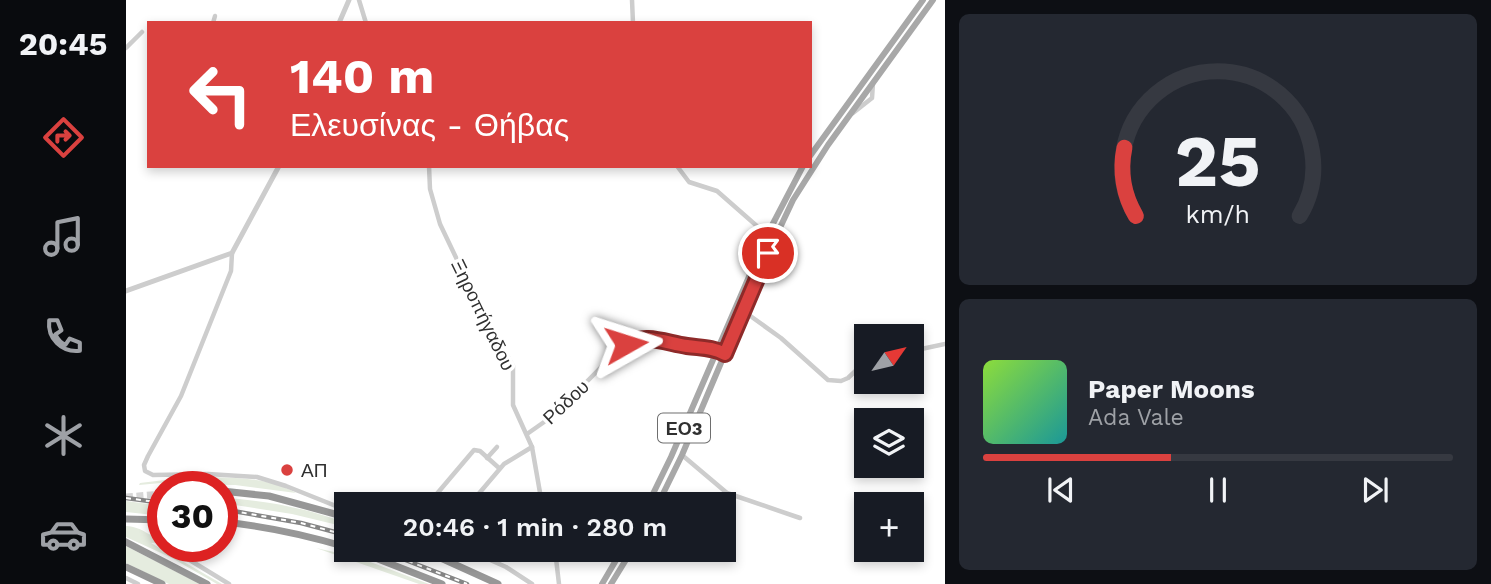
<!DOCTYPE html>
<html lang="en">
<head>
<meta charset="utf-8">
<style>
  body { margin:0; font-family:"Work Sans",sans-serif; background:#242831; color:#f1f3f6; height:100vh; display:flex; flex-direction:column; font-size:26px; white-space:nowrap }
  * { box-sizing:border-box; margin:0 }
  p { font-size:23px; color:#9ea1a6 }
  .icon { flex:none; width:38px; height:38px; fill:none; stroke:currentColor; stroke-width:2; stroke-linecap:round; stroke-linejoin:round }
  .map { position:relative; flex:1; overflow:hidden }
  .sheet { display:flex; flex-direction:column; gap:14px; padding:14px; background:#0d0f14; width:546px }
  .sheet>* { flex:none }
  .guide { position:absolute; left:21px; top:21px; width:665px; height:147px; border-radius:0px; box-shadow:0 4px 10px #0003; background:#da413f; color:#fff; overflow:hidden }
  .needle { width:46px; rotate:56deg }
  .controls { position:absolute; left:728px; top:324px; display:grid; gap:14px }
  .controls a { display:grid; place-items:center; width:70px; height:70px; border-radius:0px; background:#171b24; box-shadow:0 4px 10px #0003; font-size:35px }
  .speed { position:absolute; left:21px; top:471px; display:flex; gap:14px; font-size:35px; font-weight:700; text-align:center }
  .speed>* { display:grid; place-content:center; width:91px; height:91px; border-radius:50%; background:#171b24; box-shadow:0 4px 10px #0003; line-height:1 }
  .speed .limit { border:10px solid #d22; background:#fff; color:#111 }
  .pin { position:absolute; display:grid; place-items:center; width:60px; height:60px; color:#fff; margin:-30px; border:4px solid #fff; border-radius:50%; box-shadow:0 2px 7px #0007 }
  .me { position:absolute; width:77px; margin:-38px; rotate:84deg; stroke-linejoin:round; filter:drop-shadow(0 0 5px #0008) }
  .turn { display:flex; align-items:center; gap:24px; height:147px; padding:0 28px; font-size:32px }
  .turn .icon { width:91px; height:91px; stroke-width:2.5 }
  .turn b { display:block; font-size:49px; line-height:60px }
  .sheet .widget { flex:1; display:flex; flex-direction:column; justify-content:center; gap:10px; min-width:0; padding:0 24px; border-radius:10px; background:#242831 }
  .sheet .dial { align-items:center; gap:0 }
  .dial svg { height:182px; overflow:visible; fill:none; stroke:#363941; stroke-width:7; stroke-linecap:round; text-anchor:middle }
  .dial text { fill:#f1f3f6; stroke:none }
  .song { display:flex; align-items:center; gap:21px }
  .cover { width:84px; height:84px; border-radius:10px; background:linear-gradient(135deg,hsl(90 70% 55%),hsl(180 70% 35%)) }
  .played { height:7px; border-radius:4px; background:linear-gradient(90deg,#da413f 40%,#363941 40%) }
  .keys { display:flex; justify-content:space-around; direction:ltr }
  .trip { position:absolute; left:208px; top:492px; width:402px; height:70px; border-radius:0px; background:#171b24; box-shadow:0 4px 10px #0003; font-weight:600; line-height:70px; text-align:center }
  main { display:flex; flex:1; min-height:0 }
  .tab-bar { display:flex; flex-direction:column; width:126px; justify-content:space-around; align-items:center; background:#090b0e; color:#9ea1a6 }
  .tab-bar .icon { width:49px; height:49px }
  .tab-bar .selected { color:#da413f }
  .tab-bar b { font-size:32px; color:#f1f3f6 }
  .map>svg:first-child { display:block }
</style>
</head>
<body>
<main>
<nav class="tab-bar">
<b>20:45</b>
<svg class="icon selected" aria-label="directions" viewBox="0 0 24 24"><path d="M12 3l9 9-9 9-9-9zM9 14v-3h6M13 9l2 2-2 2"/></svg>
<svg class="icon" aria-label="music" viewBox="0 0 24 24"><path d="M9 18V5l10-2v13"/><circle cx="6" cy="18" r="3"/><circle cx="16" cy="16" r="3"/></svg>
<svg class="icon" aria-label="phone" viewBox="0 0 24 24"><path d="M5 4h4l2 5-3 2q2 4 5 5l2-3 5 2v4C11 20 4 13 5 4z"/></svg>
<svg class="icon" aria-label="climate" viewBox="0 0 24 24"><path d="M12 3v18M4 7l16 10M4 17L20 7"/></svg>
<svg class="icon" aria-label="car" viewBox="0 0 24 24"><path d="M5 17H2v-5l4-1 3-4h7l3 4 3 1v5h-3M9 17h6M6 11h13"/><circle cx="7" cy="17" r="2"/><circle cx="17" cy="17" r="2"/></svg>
</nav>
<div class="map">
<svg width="819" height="584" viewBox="0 0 819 584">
  <rect width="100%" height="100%" fill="#fff"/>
  <g fill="#e5ecdf">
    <path d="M 63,477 C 97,478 141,475 170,493 L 109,485 L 60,484 L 57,481 L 13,485 L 14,483 Z"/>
    <path d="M 96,498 C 139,500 180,508 220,523 L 220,527 L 166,514 L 96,503 Z"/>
    <polygon points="0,501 37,506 37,516 0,512"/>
    <path d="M 0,526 C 18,527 22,537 37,539 L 37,542 L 25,543 L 96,584 L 91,584 L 46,558 L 0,537 Z"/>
    <polygon points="0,546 74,584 43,584 0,563"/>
    <polygon points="190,548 231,557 303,584 293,584"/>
  </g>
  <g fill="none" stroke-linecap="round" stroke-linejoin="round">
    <polyline stroke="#d6d6d6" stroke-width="7" stroke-dasharray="7 3.5" stroke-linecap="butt" points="0,497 37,494"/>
    <g stroke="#cdcdcd" stroke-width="4.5">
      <polyline points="233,0 240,23"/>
      <polyline points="506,0 507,23"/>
      <polyline points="87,23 89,16"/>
      <polyline points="0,48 16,32"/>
      <polyline points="727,113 746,98 747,83"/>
      <polyline points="303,166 304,189 314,224 345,289 387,366 387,405 406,447 416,504"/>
      <polyline points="551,166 563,182 591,191 641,235"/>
      <polyline points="106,253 105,271 55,396 22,456 18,465 19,471 27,475 82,474 131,477 160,486 220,510"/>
      <polyline points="616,310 655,338 702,380 715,381 722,378 740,361"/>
      <polyline points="786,351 819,344"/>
      <polyline points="401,434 428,415 492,350 507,340 536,340 593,350"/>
      <polyline points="556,455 601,493 674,518"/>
      <polyline points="361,458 371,447"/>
      <polyline points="268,504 309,496 348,450 354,451 373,468"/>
      <polyline points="344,504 378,464 406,447"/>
      <polyline points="342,550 380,567 406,584"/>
      <polyline points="429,550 433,584"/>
      <polyline points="57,556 103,584"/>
      <polyline points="0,578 12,584"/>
    </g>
    <g stroke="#cdcdcd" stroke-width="5">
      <polyline points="213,23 223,0"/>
      <polyline points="0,291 106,253 153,166"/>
    </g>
    <g stroke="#a8a8a8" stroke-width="6">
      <polyline points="684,156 797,0"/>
      <polyline points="522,504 545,457 641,235 677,166"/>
      <polyline points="532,504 556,455 636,266 667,200 702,145 807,0"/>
      <polyline points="476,584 496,550"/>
      <polyline points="485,584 506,550"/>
    </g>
    <g stroke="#979797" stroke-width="7">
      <polyline points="96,491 143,496 220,517"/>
      <polyline points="0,519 37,520"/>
      <path d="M 96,522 C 139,526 180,535 220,547"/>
      <polyline points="0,542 81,584"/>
      <polyline points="229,550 316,584"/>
      <polyline points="297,550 372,584"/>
      <polyline points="0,567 36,584"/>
    </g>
    <defs>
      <g id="rail">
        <polyline points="0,498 37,503"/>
        <polyline points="96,509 175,523 220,535"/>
        <polyline points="254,550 341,584"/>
      </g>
    </defs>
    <use href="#rail" stroke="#858585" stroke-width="4.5"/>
    <use href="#rail" stroke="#fff" stroke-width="2" stroke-dasharray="5" stroke-linecap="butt"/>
  </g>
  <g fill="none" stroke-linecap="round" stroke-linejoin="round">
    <defs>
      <path id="route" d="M 500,344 C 520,333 540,343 561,346 C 575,348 586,347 599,354 L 642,253"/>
    </defs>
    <use href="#route" stroke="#8e2a29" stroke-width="18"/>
    <use href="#route" stroke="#da413f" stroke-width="12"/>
  </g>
  <circle fill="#da413f" stroke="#fff" stroke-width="2.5" cx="161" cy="470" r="7"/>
  <g text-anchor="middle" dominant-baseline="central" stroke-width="7" stroke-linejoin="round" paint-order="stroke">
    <rect fill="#fff" stroke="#6e6e6e" stroke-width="2" x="532" y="413.5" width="52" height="29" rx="5"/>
    <g font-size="18" font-weight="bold" fill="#303030">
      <text x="558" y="428">ΕΟ3</text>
    </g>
    <g font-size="19" fill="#303030" stroke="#fff">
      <text transform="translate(357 315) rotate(64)">Ξηροπήγαδου</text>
      <text transform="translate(440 402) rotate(-43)">Ρόδου</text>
    </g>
    <g font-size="19" fill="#303030" stroke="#fff" text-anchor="start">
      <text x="175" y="470">ΑΠ</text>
    </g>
  </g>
</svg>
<div class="controls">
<a><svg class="needle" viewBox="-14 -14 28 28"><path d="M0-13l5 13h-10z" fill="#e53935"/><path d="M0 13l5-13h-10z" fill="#9ea1a6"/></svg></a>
<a><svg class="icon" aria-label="layers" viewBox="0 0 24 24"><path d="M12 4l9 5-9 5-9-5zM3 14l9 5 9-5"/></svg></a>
<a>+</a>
</div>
<div class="speed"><div class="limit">30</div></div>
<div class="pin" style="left:642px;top:253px;background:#d93025"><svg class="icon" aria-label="arrive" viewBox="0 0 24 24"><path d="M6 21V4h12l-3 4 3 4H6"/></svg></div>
<svg class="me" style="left:500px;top:344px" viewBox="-20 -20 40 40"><path d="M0-17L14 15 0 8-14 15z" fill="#da413f" stroke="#fff" stroke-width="4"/></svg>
<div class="trip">20:46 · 1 min · 280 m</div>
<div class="guide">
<div class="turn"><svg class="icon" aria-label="left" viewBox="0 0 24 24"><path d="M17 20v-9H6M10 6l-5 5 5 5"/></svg><div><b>140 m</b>Ελευσίνας - Θήβας</div></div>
</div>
</div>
<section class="sheet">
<div class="widget dial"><svg viewBox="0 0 100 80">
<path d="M14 69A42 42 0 1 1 86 69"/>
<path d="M14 69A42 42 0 0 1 9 39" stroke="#da413f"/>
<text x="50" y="56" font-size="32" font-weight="700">25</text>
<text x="50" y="72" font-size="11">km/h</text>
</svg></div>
<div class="widget">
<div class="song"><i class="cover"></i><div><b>Paper Moons</b><p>Ada Vale</p></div></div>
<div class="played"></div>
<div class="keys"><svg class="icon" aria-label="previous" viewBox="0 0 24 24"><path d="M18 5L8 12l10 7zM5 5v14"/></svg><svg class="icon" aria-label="pause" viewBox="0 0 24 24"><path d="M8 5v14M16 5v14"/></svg><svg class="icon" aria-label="next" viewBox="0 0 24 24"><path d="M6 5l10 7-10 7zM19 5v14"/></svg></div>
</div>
</section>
</main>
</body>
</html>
